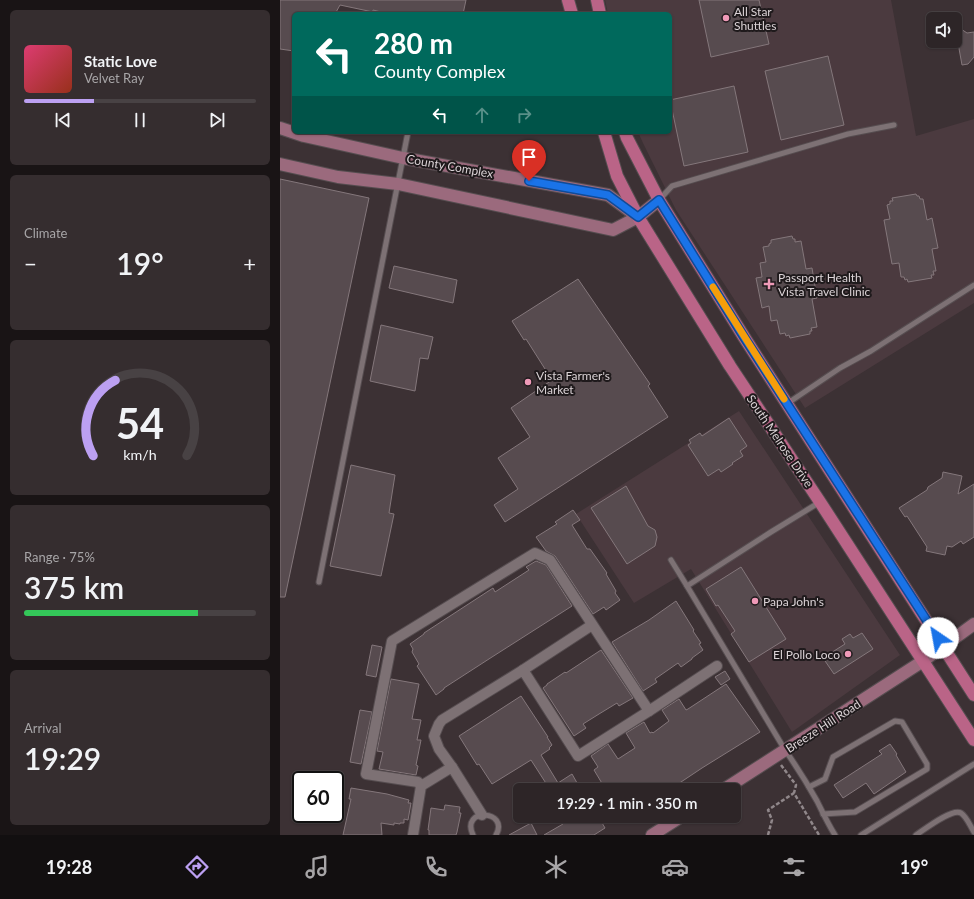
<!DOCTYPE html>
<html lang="en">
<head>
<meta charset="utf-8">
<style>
  body { margin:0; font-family:Lato,sans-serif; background:#352d2f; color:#f1f3f6; height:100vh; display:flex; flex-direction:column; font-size:15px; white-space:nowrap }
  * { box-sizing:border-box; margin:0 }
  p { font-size:13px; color:#a7a5a7 }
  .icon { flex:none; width:22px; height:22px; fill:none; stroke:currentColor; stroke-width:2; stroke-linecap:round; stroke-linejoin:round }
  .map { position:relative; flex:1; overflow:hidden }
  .panel { display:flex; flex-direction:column; gap:10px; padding:10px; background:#191415; width:280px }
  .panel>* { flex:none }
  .guide { position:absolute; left:12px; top:12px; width:380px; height:122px; border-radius:6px; box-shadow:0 1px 3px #0004,0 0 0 1px #484244; background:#00695c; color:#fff; overflow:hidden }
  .controls { position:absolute; left:646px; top:12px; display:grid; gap:8px }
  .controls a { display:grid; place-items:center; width:36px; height:36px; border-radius:6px; background:#2d2527; box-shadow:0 1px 3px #0004,0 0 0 1px #484244; font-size:20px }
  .speed { position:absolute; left:12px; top:771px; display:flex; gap:8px; font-size:20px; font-weight:700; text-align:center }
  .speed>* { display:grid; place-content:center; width:52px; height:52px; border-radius:50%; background:#2d2527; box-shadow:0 1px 3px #0004,0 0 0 1px #484244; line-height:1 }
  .speed .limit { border:2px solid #111; border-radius:6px; background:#fff; color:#111 }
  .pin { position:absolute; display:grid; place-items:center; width:34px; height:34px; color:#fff; margin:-41px -17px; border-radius:50% 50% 50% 0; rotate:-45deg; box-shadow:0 0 4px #0007 }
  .pin .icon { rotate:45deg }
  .me { position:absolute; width:44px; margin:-22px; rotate:327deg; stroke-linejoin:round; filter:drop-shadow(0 0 3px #0008) }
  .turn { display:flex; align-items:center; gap:14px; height:84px; padding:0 16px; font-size:18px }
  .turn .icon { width:52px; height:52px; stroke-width:2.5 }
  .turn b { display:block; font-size:28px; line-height:34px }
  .lanes { display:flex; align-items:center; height:38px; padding:0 16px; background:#0003; justify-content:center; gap:20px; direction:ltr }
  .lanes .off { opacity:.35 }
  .big { font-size:30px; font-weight:600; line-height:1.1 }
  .panel .tile { flex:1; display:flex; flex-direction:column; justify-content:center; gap:6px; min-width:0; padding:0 14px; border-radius:6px; background:#352d2f }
  .panel .dial { align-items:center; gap:0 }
  .dial svg { height:104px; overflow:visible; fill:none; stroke:#484244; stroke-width:7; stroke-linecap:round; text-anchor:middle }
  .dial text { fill:#f1f3f6; stroke:none }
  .song { display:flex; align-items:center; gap:12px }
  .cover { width:48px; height:48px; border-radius:6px; background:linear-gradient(135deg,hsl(340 70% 55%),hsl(10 70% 35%)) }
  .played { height:4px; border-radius:2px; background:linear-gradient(90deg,#bca0f2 30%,#484244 30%) }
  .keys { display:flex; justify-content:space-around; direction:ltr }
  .heat { display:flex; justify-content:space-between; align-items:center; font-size:22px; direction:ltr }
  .charge { height:6px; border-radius:3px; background:linear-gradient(90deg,#34c759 75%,#484244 0) }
  .trip { position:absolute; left:233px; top:783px; width:228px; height:40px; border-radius:6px; background:#2d2527; box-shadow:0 1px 3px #0004,0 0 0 1px #484244; font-weight:600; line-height:40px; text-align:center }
  .menu { display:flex; height:64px; justify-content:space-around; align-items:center; background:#120f10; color:#a7a5a7 }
  .menu .icon { width:28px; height:28px }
  .menu .on { color:#bca0f2 }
  .menu b { font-size:18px; color:#f1f3f6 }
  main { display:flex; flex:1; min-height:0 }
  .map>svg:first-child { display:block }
</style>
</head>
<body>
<main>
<section class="panel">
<div class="tile">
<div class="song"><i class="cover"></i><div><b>Static Love</b><p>Velvet Ray</p></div></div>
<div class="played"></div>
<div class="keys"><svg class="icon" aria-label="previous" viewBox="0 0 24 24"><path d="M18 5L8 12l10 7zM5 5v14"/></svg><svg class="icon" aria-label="pause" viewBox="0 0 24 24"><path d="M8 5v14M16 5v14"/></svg><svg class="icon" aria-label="next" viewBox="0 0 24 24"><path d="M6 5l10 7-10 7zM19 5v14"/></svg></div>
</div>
<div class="tile"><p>Climate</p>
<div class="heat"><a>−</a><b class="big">19°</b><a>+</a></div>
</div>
<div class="tile dial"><svg viewBox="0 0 100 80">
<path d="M14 69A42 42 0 1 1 86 69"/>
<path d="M14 69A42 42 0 0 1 31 11" stroke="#bca0f2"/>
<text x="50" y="56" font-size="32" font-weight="700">54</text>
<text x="50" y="72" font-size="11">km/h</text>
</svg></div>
<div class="tile"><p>Range · 75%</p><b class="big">375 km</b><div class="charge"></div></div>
<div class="tile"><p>Arrival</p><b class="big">19:29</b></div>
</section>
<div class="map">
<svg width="694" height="835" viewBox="0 0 694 835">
  <rect width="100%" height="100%" fill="#3c3134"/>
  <g fill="#4b3a3f">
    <polygon points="325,0 611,0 636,136 694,119 694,303 525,408 396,210 363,143 358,132 390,132 390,14 328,14"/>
    <polygon points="459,411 620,655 512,732 411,569 354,603 296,514"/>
  </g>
  <g fill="#574b4f" stroke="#84777b">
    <polygon points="0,0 186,0 183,14 109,14 93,10 93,12 60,5 55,14 14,14 14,51 0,49"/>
    <polygon points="419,0 479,0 489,44 431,57"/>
    <polygon points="675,25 687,33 694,32 694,57 688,64 682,65 678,43 675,45"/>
    <polygon points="548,56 564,125 501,140 485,71"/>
    <polygon points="454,86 468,152 404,166 390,100"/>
    <polygon points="0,179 89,198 5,597 0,597"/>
    <polygon points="636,194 637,196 639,196 640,199 643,199 647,220 652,218 658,248 652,249 656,271 653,271 654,275 651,275 652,278 628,282 627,279 625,280 624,277 621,277 619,263 612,264 604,220 610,219 607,205 610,204 610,201 613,201 612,198"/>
    <polygon points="512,236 513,239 515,239 515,242 521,241 526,269 532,268 537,298 532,299 537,327 531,328 532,331 530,331 530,334 510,338 509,335 506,336 505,333 500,334 497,320 491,321 489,306 482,308 476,278 482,277 480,263 486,262 483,247 489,246 489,244 491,243 491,240"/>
    <polygon points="114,266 177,280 173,303 109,288"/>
    <polygon points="298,279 370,384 368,386 388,417 225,522 214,505 238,489 218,458 250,437 231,408 272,380 246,339 244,340 232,321"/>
    <polygon points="101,325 153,337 148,359 140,358 135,391 90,381"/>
    <polygon points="449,418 467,446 460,451 463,456 452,463 453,464 441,472 439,469 428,476 408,445 411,443 409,440 420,433 422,436"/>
    <polygon points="71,465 115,475 109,513 114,514 101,576 50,566"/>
    <polygon points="663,472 682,476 678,494 694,484 694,537 683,544 681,541 672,547 667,546 665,555 646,551 647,547 627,516 625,517 619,508 647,490 648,487 662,478"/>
    <polygon points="346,486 368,526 375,530 377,537 375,546 347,564 311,508"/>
    <polygon points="293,510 300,520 292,525 307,549 310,549 327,573 326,574 336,591 335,593 340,600 326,610 324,607 313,614 275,556 266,551 256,537 277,524 275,522"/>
    <polygon points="256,561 266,565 292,606 212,657 164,688 164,689 156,695 137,666 139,664 132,652 133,649 130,644 144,634 144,633 213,588 215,592 249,570 246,567"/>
    <polygon points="461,567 506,639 469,662 451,634 455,631 438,605 436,606 426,589"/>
    <polygon points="396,601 414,630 413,631 421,643 419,644 423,650 412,658 412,659 401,667 398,663 375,679 377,682 363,691 332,642 369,620"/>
    <polygon points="582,633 593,649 554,674 543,658 565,644 562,639 570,634 573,638"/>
    <polygon points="92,645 102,647 96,677 86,675"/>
    <polygon points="321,650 353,698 339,706 337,703 319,714 303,724 306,728 294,736 263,688 267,685 267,684 285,672 286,673"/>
    <polygon points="445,671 450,679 441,685 435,677"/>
    <polygon points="111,679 139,684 132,719 141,720 137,740 141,740 136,765 138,766 136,775 99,769 103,752 97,751"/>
    <polygon points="446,684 480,732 422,768 389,790 326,790 314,770 318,767 311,756 328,744 338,759 355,748 346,733 364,722 370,733 372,732 373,733 389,721 382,710 399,699 406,710 408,709"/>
    <polygon points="241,696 268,737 267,737 272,745 269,748 270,749 261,755 278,783 292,774 301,790 266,790 269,788 251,760 212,784 199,764 197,765 179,736"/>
    <polygon points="80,710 92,712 81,764 70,762"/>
    <polygon points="610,744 617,754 616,755 626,772 594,794 586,783 563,798 554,785 602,754 599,751"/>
    <polygon points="71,788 107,794 129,800 128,803 131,803 128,820 124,819 124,823 120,823 120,824 114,823 114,825 101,823 102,835 63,835 71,799 69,799"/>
    <polygon points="165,805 180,807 179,813 181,813 177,832 176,835 149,835 149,830 148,830 151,808 164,810"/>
    <polygon points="279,816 318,816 325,828 314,835 264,835 283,824"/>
    <polygon points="251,823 257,835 229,835"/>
  </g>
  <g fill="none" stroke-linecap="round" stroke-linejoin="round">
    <defs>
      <g id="lane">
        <polyline points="379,200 392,186 568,134 614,125"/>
        <polyline points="508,403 560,368 591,351 694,285"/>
        <path d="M 540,502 L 491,532 L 407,586 L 505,750 C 517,767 527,783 537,801 C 543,813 548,824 555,835"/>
        <polyline points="391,560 407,586"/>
        <polyline points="39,582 128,132"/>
        <polyline points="529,787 545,779 553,757 615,721 622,722 647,764 647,769 575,812 543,814"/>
        <path d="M 193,835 C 180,807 230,810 216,835"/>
        <polyline points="581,835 694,764"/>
        <path d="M 636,835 C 645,829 672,808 681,813 C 687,817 690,826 694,832"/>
      </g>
      <g id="street">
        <polyline points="243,670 312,625"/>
        <polyline points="369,711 437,666"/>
        <polyline points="141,786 138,782 86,774 112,641 255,553 270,560 369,711 298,756 243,670 162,720 159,724 154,736 159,749 172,767"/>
        <polyline points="133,835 141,786 172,767 202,815"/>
      </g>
      <g id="secondary">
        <polyline points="0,128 24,136 123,158 328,195 358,217"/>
        <polyline points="0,164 58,177 118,184 333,230 358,217 379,200"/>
        <polyline points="443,790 643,661 694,624"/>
        <polyline points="372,835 402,816"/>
      </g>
      <g id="primary">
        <polyline points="288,0 292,14"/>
        <polyline points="317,0 320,14"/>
        <polyline points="324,132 337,176 358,217 450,366 540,502 694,740"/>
        <polyline points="345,132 347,138 379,200 464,337 694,695"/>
      </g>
    </defs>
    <use href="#lane" stroke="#564d50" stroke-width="7"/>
    <use href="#street" stroke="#564d50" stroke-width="12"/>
    <use href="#secondary" stroke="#564d50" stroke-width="14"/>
    <use href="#primary" stroke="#564d50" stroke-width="14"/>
    <g stroke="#90878a" stroke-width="2.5" stroke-dasharray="4 2" stroke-linecap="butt">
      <polyline points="501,765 516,785 514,793 539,835"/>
      <polyline points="488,835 492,820 488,810 514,793"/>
    </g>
    <use href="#lane" stroke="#7d7174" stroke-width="5"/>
    <use href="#street" stroke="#7d7174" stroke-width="10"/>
    <use href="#secondary" stroke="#9b6a7d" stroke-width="12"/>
    <use href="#primary" stroke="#ba6487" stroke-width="12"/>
  </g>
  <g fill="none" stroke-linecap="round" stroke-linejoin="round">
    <defs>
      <polyline id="route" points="249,181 328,195 358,217 379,200 464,337 658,638"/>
    </defs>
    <use href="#route" stroke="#114b97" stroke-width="10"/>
    <use href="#route" stroke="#1a73e8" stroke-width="7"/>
    <polyline stroke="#f59e0b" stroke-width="7" points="433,287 504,399"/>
  </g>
  <g fill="#ef9ab8" stroke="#1f1a1c" stroke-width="1.5">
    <circle cx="446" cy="18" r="4"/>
    <path d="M487 278h4v4h4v4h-4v4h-4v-4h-4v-4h4z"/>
    <circle cx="248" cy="382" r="4"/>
    <circle cx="475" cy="601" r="4"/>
    <circle cx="568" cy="654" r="4"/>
  </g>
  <g text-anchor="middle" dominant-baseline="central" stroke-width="4" stroke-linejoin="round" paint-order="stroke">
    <g font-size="12" fill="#dbd3d6" stroke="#1f1a1c" text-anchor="start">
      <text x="454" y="11">All Star<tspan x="454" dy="14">Shuttles</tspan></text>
      <text x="498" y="277">Passport Health<tspan x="498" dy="14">Vista Travel Clinic</tspan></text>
      <text x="256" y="375">Vista Farmer's<tspan x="256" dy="14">Market</tspan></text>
      <text x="483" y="601">Papa John's</text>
      <text x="560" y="654" text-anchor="end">El Pollo Loco</text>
    </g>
    <g font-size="12" fill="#dbd3d6" stroke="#1f1a1c">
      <text transform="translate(170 166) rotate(10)">County Complex</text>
      <text transform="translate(500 441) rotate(56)">South Melrose Drive</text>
      <text transform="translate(543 726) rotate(-33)">Breeze Hill Road</text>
    </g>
  </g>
</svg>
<div class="controls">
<a><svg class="icon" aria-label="sound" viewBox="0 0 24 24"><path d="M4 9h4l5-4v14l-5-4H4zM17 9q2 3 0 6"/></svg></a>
</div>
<div class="speed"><div class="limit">60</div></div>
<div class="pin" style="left:249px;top:181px;background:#d93025"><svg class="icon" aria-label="arrive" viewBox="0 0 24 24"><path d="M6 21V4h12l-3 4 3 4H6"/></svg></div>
<svg class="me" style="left:658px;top:638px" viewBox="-20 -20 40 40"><circle r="19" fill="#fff"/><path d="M0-13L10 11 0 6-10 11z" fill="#1a73e8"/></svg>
<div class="trip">19:29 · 1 min · 350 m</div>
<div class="guide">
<div class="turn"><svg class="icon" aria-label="left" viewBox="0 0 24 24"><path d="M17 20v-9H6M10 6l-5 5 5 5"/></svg><div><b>280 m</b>County Complex</div></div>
<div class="lanes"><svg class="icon" aria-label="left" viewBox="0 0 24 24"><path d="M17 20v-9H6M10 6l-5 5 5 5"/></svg><svg class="icon off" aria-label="ahead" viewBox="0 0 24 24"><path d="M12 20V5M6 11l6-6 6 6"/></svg><svg class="icon off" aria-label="right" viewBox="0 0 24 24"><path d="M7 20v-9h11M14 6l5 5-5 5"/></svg></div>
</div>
</div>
</main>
<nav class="menu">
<b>19:28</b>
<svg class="icon on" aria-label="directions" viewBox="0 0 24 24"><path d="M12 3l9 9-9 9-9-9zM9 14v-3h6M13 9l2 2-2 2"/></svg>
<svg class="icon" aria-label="music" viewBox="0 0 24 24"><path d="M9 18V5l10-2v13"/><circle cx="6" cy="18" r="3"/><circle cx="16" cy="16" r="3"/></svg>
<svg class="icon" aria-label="phone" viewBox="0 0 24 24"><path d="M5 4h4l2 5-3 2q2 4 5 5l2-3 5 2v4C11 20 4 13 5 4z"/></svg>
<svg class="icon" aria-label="climate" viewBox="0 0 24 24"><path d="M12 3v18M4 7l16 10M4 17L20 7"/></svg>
<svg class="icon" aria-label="car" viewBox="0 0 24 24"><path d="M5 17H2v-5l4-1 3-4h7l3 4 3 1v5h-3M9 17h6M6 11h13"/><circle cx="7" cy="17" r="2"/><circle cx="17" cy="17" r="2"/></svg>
<svg class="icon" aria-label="filters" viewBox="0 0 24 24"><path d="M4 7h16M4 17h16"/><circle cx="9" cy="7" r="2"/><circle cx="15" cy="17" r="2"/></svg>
<b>19°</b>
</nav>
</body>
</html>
